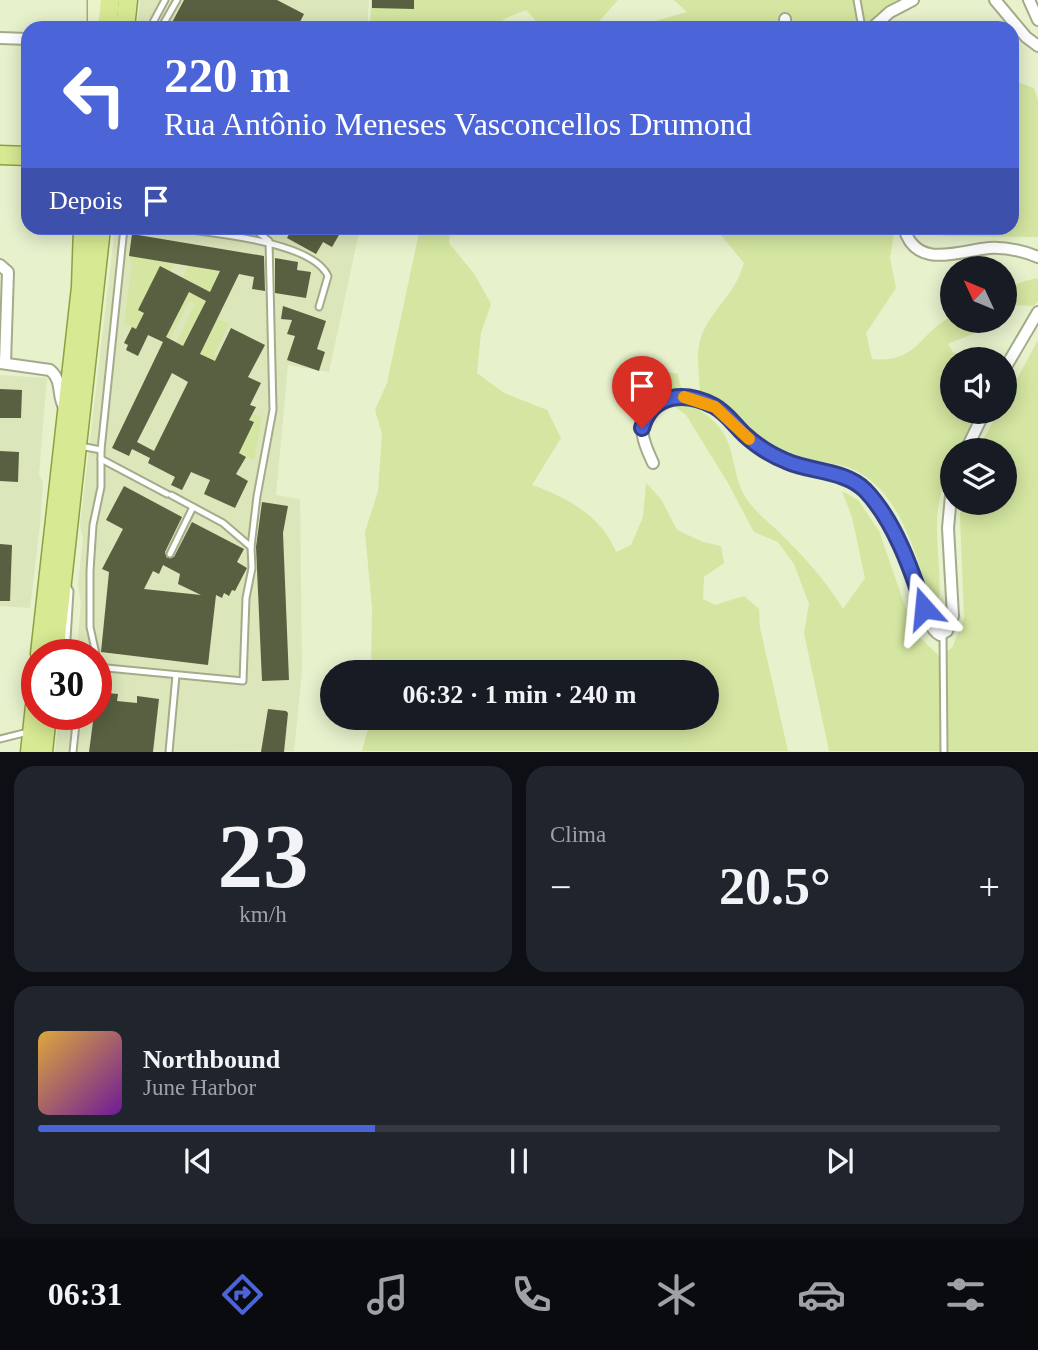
<!DOCTYPE html>
<html lang="pt">
<head>
<meta charset="utf-8">
<style>
  body { margin:0; font-family:"Times New Roman",serif; background:#20242c; color:#f1f3f6; height:100vh; display:flex; flex-direction:column; font-size:26px; white-space:nowrap }
  * { box-sizing:border-box; margin:0 }
  p { font-size:23px; color:#9ea1a6 }
  .icon { flex:none; width:38px; height:38px; fill:none; stroke:currentColor; stroke-width:2; stroke-linecap:round; stroke-linejoin:round }
  .map { position:relative; height:752px; overflow:hidden }
  .side { display:flex; flex-direction:column; gap:14px; padding:14px; background:#0d0f14; flex:1 }
  .side>* { flex:none }
  .top-card { position:absolute; left:21px; top:21px; width:998px; height:214px; border-radius:21px; box-shadow:0 4px 18px #0003; background:#4b64d8; color:#fff; overflow:hidden }
  .needle { width:46px; rotate:314deg }
  .tools { position:absolute; left:940px; top:256px; display:grid; gap:14px }
  .tools a { display:grid; place-items:center; width:77px; height:77px; border-radius:50%; background:#171b24; box-shadow:0 4px 18px #0003; font-size:35px }
  .speed { position:absolute; left:21px; top:639px; display:flex; gap:14px; font-size:35px; font-weight:700; text-align:center }
  .speed>* { display:grid; place-content:center; width:91px; height:91px; border-radius:50%; background:#171b24; box-shadow:0 4px 18px #0003; line-height:1 }
  .speed .limit { border:10px solid #d22; background:#fff; color:#111 }
  .pin { position:absolute; display:grid; place-items:center; width:60px; height:60px; color:#fff; margin:-72px -30px; border-radius:50% 50% 50% 0; rotate:-45deg; box-shadow:0 0 7px #0007 }
  .pin .icon { rotate:45deg }
  .me { position:absolute; width:77px; margin:-38px; rotate:342deg; stroke-linejoin:round; filter:drop-shadow(0 0 5px #0008) }
  .turn { display:flex; align-items:center; gap:24px; height:147px; padding:0 28px; font-size:32px }
  .turn .icon { width:91px; height:91px; stroke-width:2.5 }
  .turn b { display:block; font-size:49px; line-height:60px }
  .then { display:flex; align-items:center; height:66px; padding:0 28px; background:#0003; gap:14px; font-size:26px }
  .big { font-size:52px; font-weight:800; line-height:1.1 }
  .side .widget { flex:1; display:flex; flex-direction:column; justify-content:center; gap:10px; min-width:0; padding:0 24px; border-radius:21px; background:#20242c }
  .side .dial { align-items:center; gap:0 }
  .dial b { font-size:91px; line-height:1 }
  .song { display:flex; align-items:center; gap:21px }
  .cover { width:84px; height:84px; border-radius:10px; background:linear-gradient(135deg,hsl(40 70% 55%),hsl(280 70% 35%)) }
  .played { height:7px; border-radius:4px; background:linear-gradient(90deg,#4b64d8 35%,#363941 35%) }
  .keys { display:flex; justify-content:space-around; direction:ltr }
  .heat { display:flex; justify-content:space-between; align-items:center; font-size:38px; direction:ltr }
  .side .tiles { flex:1; display:grid; gap:14px; grid-template-columns:1fr 1fr }
  .widget:last-child { grid-column:span 2 }
  .trip { position:absolute; left:320px; top:660px; width:399px; height:70px; border-radius:35px; background:#171b24; box-shadow:0 4px 18px #0003; font-weight:800; line-height:70px; text-align:center }
  .dock { display:flex; height:112px; justify-content:space-around; align-items:center; background:#090b0e; color:#9ea1a6 }
  .dock .icon { width:49px; height:49px }
  .dock .on { color:#4b64d8 }
  .dock b { font-size:32px; color:#f1f3f6 }
  .map>svg:first-child { display:block }
</style>
</head>
<body>
<div class="map">
<svg width="1038" height="752" viewBox="0 0 1038 752">
  <rect width="100%" height="100%" fill="#e7f1cc"/>
  <g fill="#dbe6bb">
    <polygon points="140,0 369,0 367,28 137,28"/>
    <polygon points="115,228 360,228 329,372 288,365 276,495 300,499 302,671 294,751 55,752 59,714 96,714 96,654 70,654 78,637 81,603 78,585 83,538 80,526"/>
    <polygon points="0,375 47,378 39,474 43,482 40,525 30,608 0,606"/>
  </g>
  <g fill="#d4e6a1">
    <polygon points="371,0 618,0 593,28 542,28 526,10 504,19 498,28 370,28"/>
    <polygon points="674,0 896,0 862,28 644,28 648,23 687,12"/>
    <polygon points="1012,80 1034,88 1038,100 1038,237 948,236 924,233 922,228 1012,228"/>
    <path d="M 420,228 L 450,228 L 449,243 L 475,275 L 491,304 L 481,333 L 477,373 L 504,393 L 547,410 L 561,438 L 532,485 C 566,497 602,516 616,552 L 631,545 L 643,517 L 646,483 L 661,499 L 677,530 L 703,542 L 721,546 L 724,563 L 704,577 L 703,599 L 715,605 L 744,596 L 759,609 L 760,628 L 788,751 L 362,751 L 371,718 L 707,718 L 707,672 L 371,672 L 372,608 L 365,532 L 378,491 L 382,434 L 375,410 L 387,383 Z"/>
    <path d="M 736,228 L 895,228 L 890,258 L 896,288 L 866,333 L 872,359 C 917,364 919,333 952,316 L 952,320 L 996,320 L 987,328 L 948,344 L 953,352 L 966,359 L 952,359 L 952,411 L 980,411 L 959,450 L 952,450 C 952,470 940,488 938,509 C 934,542 943,575 938,608 L 931,603 C 916,554 898,479 840,465 C 813,459 787,460 763,444 C 751,436 742,424 731,414 C 722,406 711,400 700,392 C 699,371 694,347 705,328 C 719,302 734,295 744,263 L 716,229 Z"/>
    <polygon points="129,256 174,263 150,316 136,329 124,323 132,265"/>
    <polygon points="189,266 224,272 208,297 199,293 201,287 183,277"/>
    <polygon points="1038,278 1038,301 1034,306 1012,305 1005,312 1005,290 1024,281"/>
    <polygon points="189,292 206,301 183,346 177,342 195,303 189,301 170,339 155,332 172,327"/>
    <polygon points="217,319 229,324 214,355 217,357 215,361 198,353"/>
    <path d="M 1038,340 L 1038,751 L 829,751 L 804,633 L 809,604 L 794,564 L 778,542 L 754,532 L 728,483 L 686,415 L 671,404 L 651,396 L 651,384 L 661,370 L 678,374 C 683,409 705,407 722,431 C 736,451 733,482 748,501 C 756,512 768,522 778,531 C 803,556 825,579 843,609 L 865,578 L 852,517 L 842,491 L 858,500 L 879,531 L 914,632 L 939,656 L 952,648 L 964,619 L 960,515 L 961,502 L 1004,502 L 1004,450 L 977,450 L 999,411 L 1004,411 L 1005,401 Z"/>
    <polygon points="247,411 262,418 254,460 239,453 254,423 244,417"/>
  </g>
  <g fill="#586041" fill-rule="evenodd">
    <polygon points="184,0 277,0 304,14 297,28 169,28"/>
    <polygon points="372,0 414,0 414,9 372,8"/>
    <polygon points="292,228 343,228 332,247 323,242 316,254 287,238"/>
    <path d="M 132,234 L 264,256 L 265,291 L 252,289 L 254,277 L 239,274 L 200,354 L 215,361 L 231,328 L 265,345 L 248,377 L 261,383 L 250,405 L 256,407 L 249,420 L 254,422 L 239,453 L 246,457 L 236,474 L 248,481 L 235,508 L 204,494 L 210,480 L 191,472 L 182,490 L 171,485 L 175,477 L 148,463 L 150,458 L 132,449 L 129,456 L 112,448 L 163,342 L 148,335 L 138,356 L 126,350 L 128,345 L 124,343 L 132,327 L 136,329 L 144,313 L 138,310 L 160,266 L 210,292 L 220,271 L 129,256 ZM 189,292 L 206,301 L 183,346 L 166,337 ZM 172,373 L 188,382 L 154,451 L 137,442 Z"/>
    <polygon points="275,258 298,262 297,270 311,272 306,298 275,293"/>
    <polygon points="283,306 326,321 317,349 325,352 319,371 287,360 295,336 287,334 292,320 281,319"/>
    <polygon points="0,389 22,390 21,418 0,418"/>
    <polygon points="0,451 19,452 18,482 0,481"/>
    <path d="M 124,486 L 182,517 L 165,552 L 167,558 L 174,557 L 192,522 L 244,549 L 237,562 L 247,568 L 235,591 L 232,590 L 229,596 L 224,593 L 222,598 L 216,595 L 208,665 L 101,652 L 109,572 L 102,569 L 123,529 L 106,520 ZM 163,565 L 180,574 L 178,584 L 201,595 L 144,589 L 153,571 L 159,574 Z"/>
    <polygon points="262,502 288,506 283,533 289,680 262,681 256,547"/>
    <polygon points="0,544 12,545 10,601 0,601"/>
    <polygon points="96,692 118,694 117,701 137,703 137,696 159,699 153,752 89,752 94,714 96,714"/>
    <polygon points="268,709 286,711 288,713 284,752 261,752"/>
  </g>
  <g fill="none" stroke-linecap="round" stroke-linejoin="round">
    <defs>
      <g id="lane">
        <polyline points="857,0 862,28"/>
        <polyline points="150,28 165,0"/>
        <polyline points="161,28 177,0"/>
        <path d="M 175,228 C 210,233 312,241 328,276 L 319,307"/>
        <polyline points="80,446 101,450"/>
        <polyline points="101,459 167,494"/>
        <polyline points="171,495 223,523 251,547"/>
        <polyline points="170,554 193,507"/>
        <polyline points="66,584 70,591 67,639 68,649 78,654"/>
        <polyline points="943,635 944,752"/>
        <polyline points="72,652 81,650 87,654"/>
        <polyline points="96,654 90,627 90,571 93,525 101,487 101,450 124,228"/>
        <polyline points="96,667 243,681 246,598 252,568 251,547 257,496 273,410 269,241 253,228"/>
        <polyline points="0,739 28,732"/>
        <polyline points="73,752 77,714"/>
        <polyline points="169,752 176,675"/>
      </g>
      <g id="street">
        <polyline points="995,0 1026,37 1038,46"/>
        <polyline points="1029,0 1038,20"/>
        <polyline points="785,19 786,28"/>
        <polyline points="872,28 890,12 913,0"/>
        <polyline points="0,38 28,39"/>
        <path d="M 904,228 C 916,270 958,251 989,248 C 1006,247 1023,251 1038,257"/>
        <polyline points="0,265 8,272 5,363"/>
        <path d="M 0,363 L 50,370 C 64,382 56,395 65,409"/>
        <polyline points="1004,370 1038,312"/>
        <polyline points="966,450 985,411"/>
        <path d="M 653,463 C 645,445 635,427 651,409 C 670,389 704,396 723,413 C 731,420 738,429 746,436 C 756,445 769,452 782,459 C 806,471 841,469 862,487 C 884,505 900,542 910,569 C 918,586 924,627 940,635 L 947,631 L 953,616 L 948,528 L 952,485"/>
      </g>
      <polyline id="secondary" points="96,28 96,0"/>
      <g id="primary">
        <polyline points="107,28 110,0"/>
        <polyline points="125,28 128,0"/>
        <polyline points="0,155 28,156"/>
        <polyline points="40,654 81,287 83,228"/>
        <polyline points="54,654 101,228"/>
        <polyline points="30,752 37,687"/>
        <polyline points="43,752 47,714"/>
      </g>
    </defs>
    <use href="#lane" stroke="#a3ac8a" stroke-width="9"/>
    <use href="#street" stroke="#a3ac8a" stroke-width="14"/>
    <use href="#secondary" stroke="#a3ac8a" stroke-width="19"/>
    <use href="#primary" stroke="#8ca13f" stroke-width="21"/>
    <use href="#lane" stroke="#fff" stroke-width="5"/>
    <use href="#street" stroke="#fff" stroke-width="10"/>
    <use href="#secondary" stroke="#ebf4c9" stroke-width="16"/>
    <use href="#primary" stroke="#d7e993" stroke-width="18"/>
  </g>
  <g fill="none" stroke-linecap="round" stroke-linejoin="round">
    <defs>
      <path id="route" d="M 642,428 C 652,393 685,391 714,406 C 727,413 735,426 745,435 C 757,446 771,455 786,461 C 810,472 845,470 865,490 C 894,520 911,568 924,608"/>
    </defs>
    <use href="#route" stroke="#31418c" stroke-width="18"/>
    <use href="#route" stroke="#4b64d8" stroke-width="12"/>
    <polyline stroke="#f59e0b" stroke-width="12" points="684,397 715,407 749,439"/>
  </g>
</svg>
<div class="tools">
<a><svg class="needle" viewBox="-14 -14 28 28"><path d="M0-13l5 13h-10z" fill="#e53935"/><path d="M0 13l5-13h-10z" fill="#9ea1a6"/></svg></a>
<a><svg class="icon" aria-label="sound" viewBox="0 0 24 24"><path d="M4 9h4l5-4v14l-5-4H4zM17 9q2 3 0 6"/></svg></a>
<a><svg class="icon" aria-label="layers" viewBox="0 0 24 24"><path d="M12 4l9 5-9 5-9-5zM3 14l9 5 9-5"/></svg></a>
</div>
<div class="speed"><div class="limit">30</div></div>
<div class="pin" style="left:642px;top:428px;background:#d93025"><svg class="icon" aria-label="arrive" viewBox="0 0 24 24"><path d="M6 21V4h12l-3 4 3 4H6"/></svg></div>
<svg class="me" style="left:924px;top:608px" viewBox="-20 -20 40 40"><path d="M0-17L14 15 0 8-14 15z" fill="#4b64d8" stroke="#fff" stroke-width="4"/></svg>
<div class="trip">06:32 · 1 min · 240 m</div>
<div class="top-card">
<div class="turn"><svg class="icon" aria-label="left" viewBox="0 0 24 24"><path d="M17 20v-9H6M10 6l-5 5 5 5"/></svg><div><b>220 m</b>Rua Antônio Meneses Vasconcellos Drumond</div></div>
<div class="then">Depois<svg class="icon" aria-label="arrive" viewBox="0 0 24 24"><path d="M6 21V4h12l-3 4 3 4H6"/></svg></div>
</div>
</div>
<section class="side">
<div class="tiles">
<div class="widget dial"><b>23</b><p>km/h</p></div>
<div class="widget"><p>Clima</p>
<div class="heat"><a>−</a><b class="big">20.5°</b><a>+</a></div>
</div>
<div class="widget">
<div class="song"><i class="cover"></i><div><b>Northbound</b><p>June Harbor</p></div></div>
<div class="played"></div>
<div class="keys"><svg class="icon" aria-label="previous" viewBox="0 0 24 24"><path d="M18 5L8 12l10 7zM5 5v14"/></svg><svg class="icon" aria-label="pause" viewBox="0 0 24 24"><path d="M8 5v14M16 5v14"/></svg><svg class="icon" aria-label="next" viewBox="0 0 24 24"><path d="M6 5l10 7-10 7zM19 5v14"/></svg></div>
</div>
</div>
</section>
<nav class="dock">
<b>06:31</b>
<svg class="icon on" aria-label="directions" viewBox="0 0 24 24"><path d="M12 3l9 9-9 9-9-9zM9 14v-3h6M13 9l2 2-2 2"/></svg>
<svg class="icon" aria-label="music" viewBox="0 0 24 24"><path d="M9 18V5l10-2v13"/><circle cx="6" cy="18" r="3"/><circle cx="16" cy="16" r="3"/></svg>
<svg class="icon" aria-label="phone" viewBox="0 0 24 24"><path d="M5 4h4l2 5-3 2q2 4 5 5l2-3 5 2v4C11 20 4 13 5 4z"/></svg>
<svg class="icon" aria-label="climate" viewBox="0 0 24 24"><path d="M12 3v18M4 7l16 10M4 17L20 7"/></svg>
<svg class="icon" aria-label="car" viewBox="0 0 24 24"><path d="M5 17H2v-5l4-1 3-4h7l3 4 3 1v5h-3M9 17h6M6 11h13"/><circle cx="7" cy="17" r="2"/><circle cx="17" cy="17" r="2"/></svg>
<svg class="icon" aria-label="filters" viewBox="0 0 24 24"><path d="M4 7h16M4 17h16"/><circle cx="9" cy="7" r="2"/><circle cx="15" cy="17" r="2"/></svg>
</nav>
</body>
</html>
